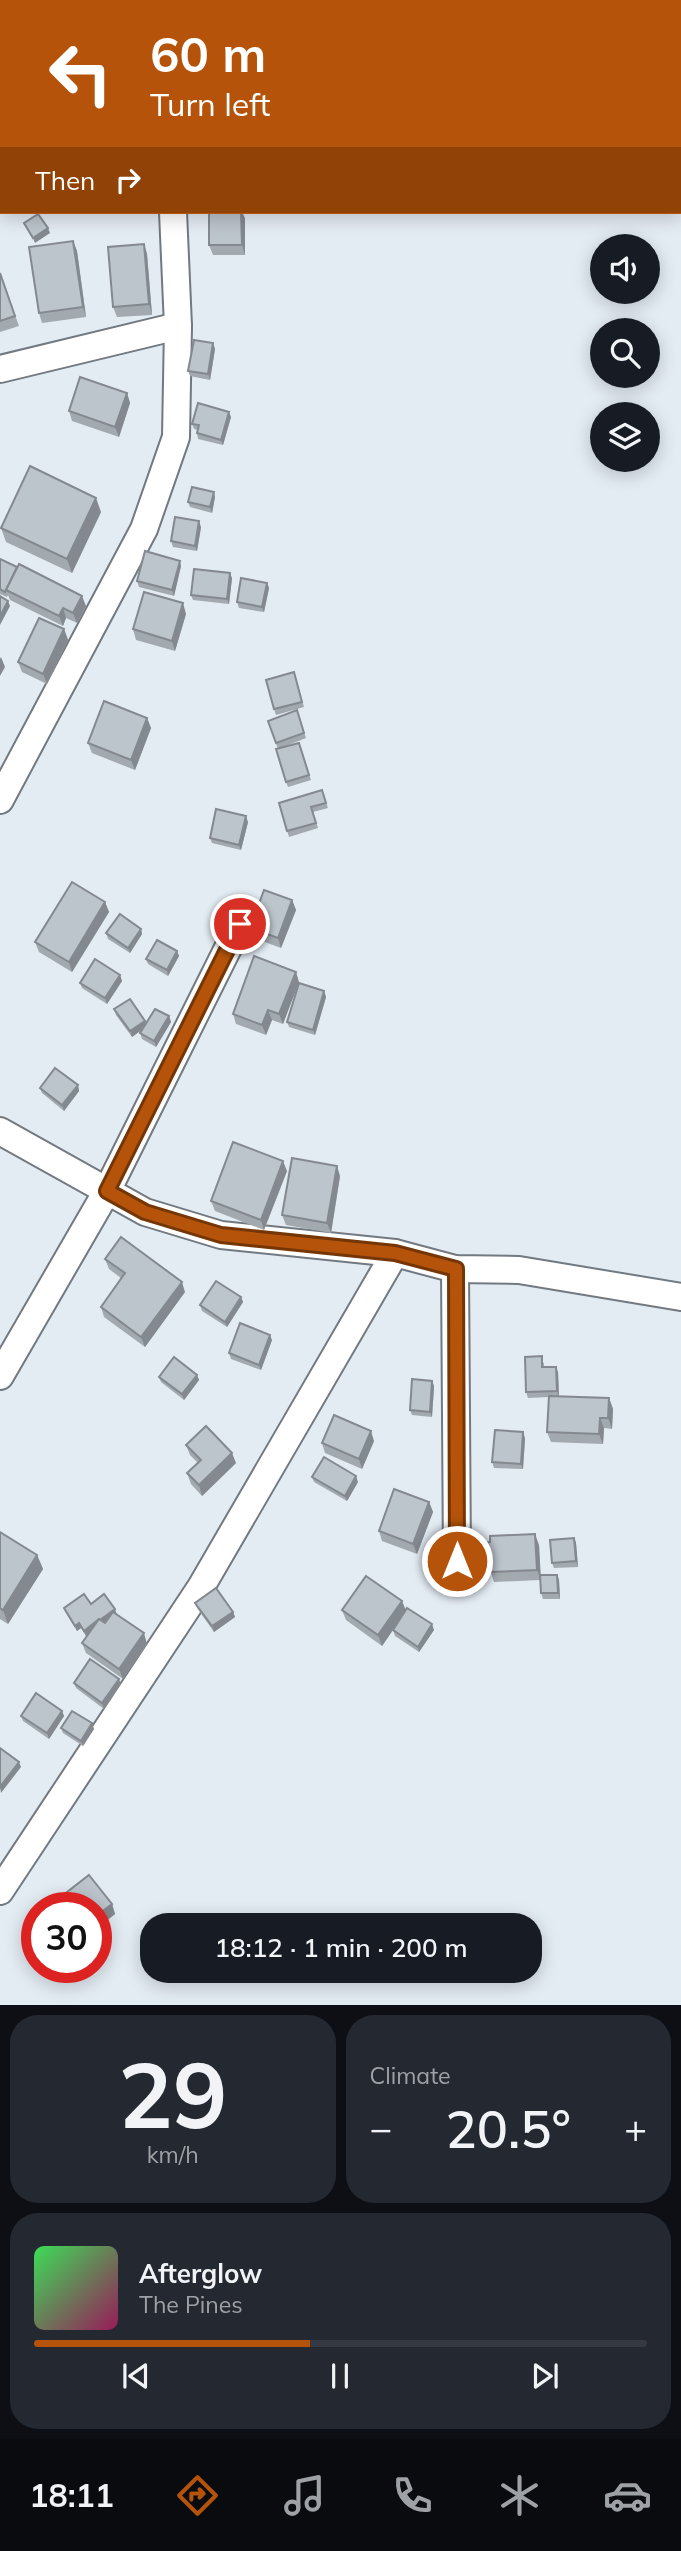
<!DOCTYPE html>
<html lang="en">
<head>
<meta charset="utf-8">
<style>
  body { margin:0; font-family:Mulish,sans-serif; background:#242831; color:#f1f3f6; height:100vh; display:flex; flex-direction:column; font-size:26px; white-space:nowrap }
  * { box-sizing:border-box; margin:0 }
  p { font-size:23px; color:#9ea1a6 }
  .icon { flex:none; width:38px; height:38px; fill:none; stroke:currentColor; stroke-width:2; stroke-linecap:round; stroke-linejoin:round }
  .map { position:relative; height:2005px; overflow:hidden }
  .panel { display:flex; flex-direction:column; gap:10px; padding:10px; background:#0d0f14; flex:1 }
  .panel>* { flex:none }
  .banner { position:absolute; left:0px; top:0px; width:682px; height:214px; box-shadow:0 4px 18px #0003; background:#b45309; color:#fff; overflow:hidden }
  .controls { position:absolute; left:590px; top:234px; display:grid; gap:14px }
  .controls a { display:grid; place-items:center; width:70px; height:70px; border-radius:50%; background:#171b24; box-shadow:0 4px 18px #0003; font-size:35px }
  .speed { position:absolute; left:21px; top:1892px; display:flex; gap:14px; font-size:35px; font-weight:700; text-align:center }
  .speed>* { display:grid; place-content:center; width:91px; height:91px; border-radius:50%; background:#171b24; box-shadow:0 4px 18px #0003; line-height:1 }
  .speed .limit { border:10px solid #d22; background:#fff; color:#111 }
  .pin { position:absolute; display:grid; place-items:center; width:60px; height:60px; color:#fff; margin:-30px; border:4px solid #fff; border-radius:50%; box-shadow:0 2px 7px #0007 }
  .me { position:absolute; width:77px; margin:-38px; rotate:0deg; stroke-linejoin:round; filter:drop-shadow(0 0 5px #0008) }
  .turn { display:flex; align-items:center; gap:24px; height:147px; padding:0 35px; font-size:32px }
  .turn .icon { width:91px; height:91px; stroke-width:2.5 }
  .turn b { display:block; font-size:49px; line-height:60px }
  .then { display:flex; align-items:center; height:66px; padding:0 35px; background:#0003; gap:14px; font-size:26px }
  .big { font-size:52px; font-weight:600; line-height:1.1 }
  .panel .widget { flex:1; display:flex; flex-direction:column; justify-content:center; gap:10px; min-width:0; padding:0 24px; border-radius:28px; background:#242831 }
  .panel .dial { align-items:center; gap:0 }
  .dial b { font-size:91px; line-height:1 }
  .song { display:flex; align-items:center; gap:21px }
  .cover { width:84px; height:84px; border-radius:10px; background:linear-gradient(135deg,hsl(130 70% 55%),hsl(330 70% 35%)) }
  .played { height:7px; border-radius:4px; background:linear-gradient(90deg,#b45309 45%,#363941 45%) }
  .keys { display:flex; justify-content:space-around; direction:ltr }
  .heat { display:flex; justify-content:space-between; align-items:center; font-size:38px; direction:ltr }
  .panel .tiles { flex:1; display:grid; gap:10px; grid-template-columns:1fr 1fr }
  .widget:last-child { grid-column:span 2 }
  .trip { position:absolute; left:140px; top:1913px; width:402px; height:70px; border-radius:28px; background:#171b24; box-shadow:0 4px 18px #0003; font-weight:600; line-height:70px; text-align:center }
  .dock { display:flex; height:112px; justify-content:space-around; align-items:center; background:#090b0e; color:#9ea1a6 }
  .dock .icon { width:49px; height:49px }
  .dock .active { color:#b45309 }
  .dock b { font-size:32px; color:#f1f3f6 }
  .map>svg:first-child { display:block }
</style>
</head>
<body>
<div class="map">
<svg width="681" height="2005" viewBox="0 0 681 2005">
  <rect width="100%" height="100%" fill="#e3ebf3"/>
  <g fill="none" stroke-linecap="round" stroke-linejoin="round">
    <defs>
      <g id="minor">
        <polyline points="0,369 178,326"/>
        <polyline points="0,800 144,529 176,437 178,326 173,212"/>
        <polyline points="0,1131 145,1212 221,1235 395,1253 455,1269 519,1270 681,1297"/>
        <polyline points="455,1269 457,1561"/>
        <polyline points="0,1376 107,1191 240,924"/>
        <polyline points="0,1891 201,1587 395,1253"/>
      </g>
    </defs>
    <use href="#minor" stroke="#727980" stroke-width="30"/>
    <use href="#minor" stroke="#fff" stroke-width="26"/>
  </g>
  <g fill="#a2a9af">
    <polygon points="245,218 245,255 213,255 209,245"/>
    <polygon points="73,241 77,251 86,317 42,323 39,313"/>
    <polygon points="144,244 147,254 152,315 117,317 113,307"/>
    <polygon points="0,273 19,326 0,332"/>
    <polygon points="213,343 215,349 210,380 190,376 188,371"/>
    <polygon points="127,393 130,403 119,437 72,421 69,411"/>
    <polygon points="231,417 223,445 198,439 197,433 198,430 194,429 192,424"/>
    <polygon points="215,497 212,513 190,507 188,502"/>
    <polygon points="101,512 72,573 6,542 1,528"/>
    <polygon points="201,527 197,551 173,547 171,541"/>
    <polygon points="0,559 86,606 77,623 66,618 63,626 10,600 8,595 7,597 0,594"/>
    <polygon points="181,566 174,596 139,587 137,581"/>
    <polygon points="232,578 229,604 193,600 191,595"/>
    <polygon points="267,583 269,588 264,612 239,608 237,602"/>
    <polygon points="186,614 175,651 136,640 133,629"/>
    <polygon points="64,629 68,640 47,684 22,672 18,662"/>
    <polygon points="294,672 304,707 276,715 274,709"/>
    <polygon points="297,710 306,738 278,749 268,721"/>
    <polygon points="147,718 151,728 135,770 92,753 88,743"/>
    <polygon points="299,743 311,780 288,787 286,782"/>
    <polygon points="322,790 328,808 313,812 318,828 289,837 279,803"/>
    <polygon points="248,822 241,850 212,843 210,838"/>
    <polygon points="292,900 296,910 281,948 254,938 250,928"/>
    <polygon points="105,902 109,912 72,972 39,952 35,942"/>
    <polygon points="141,929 142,934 130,953 108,939 106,933"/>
    <polygon points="177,951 179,956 168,976 148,964 146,959"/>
    <polygon points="120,975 122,981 107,1004 82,988 80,983"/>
    <polygon points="299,982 283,1024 272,1020 266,1035 236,1024 233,1014"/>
    <polygon points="324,991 326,997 315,1035 289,1027 287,1022"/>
    <polygon points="114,1009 145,1021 146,1024 169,1016 171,1022 156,1047 142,1039 140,1033 144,1028 132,1037 116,1015"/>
    <polygon points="78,1085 79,1091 64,1111 42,1093 40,1088"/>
    <polygon points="287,1171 264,1230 215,1211 211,1201"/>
    <polygon points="340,1176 331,1233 286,1225 282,1215"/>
    <polygon points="105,1259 185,1292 145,1347 104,1317 101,1307 121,1278 109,1269"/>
    <polygon points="241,1297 243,1302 227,1327 202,1311 200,1305"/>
    <polygon points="272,1340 261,1370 231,1359 229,1353"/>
    <polygon points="544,1362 544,1367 558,1372 559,1396 609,1398 613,1409 612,1429 604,1428 603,1444 551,1442 547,1432 549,1397 528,1398 526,1392"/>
    <polygon points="197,1375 199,1380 184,1400 161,1382 159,1377"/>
    <polygon points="432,1381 434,1386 432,1417 412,1415 410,1410"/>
    <polygon points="525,1438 523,1469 494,1468 492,1462"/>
    <polygon points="374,1441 362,1469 325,1453 322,1443"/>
    <polygon points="186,1445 236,1463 202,1496 191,1484 187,1473 198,1463 190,1455"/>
    <polygon points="312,1477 358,1482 347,1501 314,1482"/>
    <polygon points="429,1502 433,1512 417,1554 382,1541 379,1531"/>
    <polygon points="0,1532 37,1555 43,1569 8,1624 0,1619"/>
    <polygon points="574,1538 576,1543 578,1567 554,1568 552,1563"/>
    <polygon points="539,1545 540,1575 557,1575 559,1580 560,1599 543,1599 541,1593 540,1580 494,1582 490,1570 483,1570 479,1560"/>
    <polygon points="402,1601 406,1611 434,1630 419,1652 395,1636 393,1630 402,1616 382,1646 346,1620 342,1610"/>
    <polygon points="195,1603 233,1612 235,1617 214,1632 197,1608"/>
    <polygon points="91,1604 117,1614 147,1644 123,1679 86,1653 82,1643 88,1635 86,1636 81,1628 77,1631 66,1613 64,1608"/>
    <polygon points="74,1683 121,1684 104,1709 76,1688"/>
    <polygon points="62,1711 64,1716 49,1739 23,1721 21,1716"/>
    <polygon points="61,1728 94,1729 83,1746 63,1733"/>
    <polygon points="62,1896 112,1904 115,1914 96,1929 96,1908 67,1908"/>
  </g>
  <g fill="#84898f">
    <polygon points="241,212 242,212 245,218 245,255 242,245"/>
    <polygon points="48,228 50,233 35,243 33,238"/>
    <polygon points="73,241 77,251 86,317 83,307"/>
    <polygon points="144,244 147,254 152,315 149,304"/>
    <polygon points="213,343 215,349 210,380 208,374"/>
    <polygon points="127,393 130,403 119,437 115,427"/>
    <polygon points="229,412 231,417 223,445 221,440"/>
    <polygon points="214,492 215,497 212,513 210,507"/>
    <polygon points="96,498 101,512 72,573 67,559"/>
    <polygon points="199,521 201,527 197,551 195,546"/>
    <polygon points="180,561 181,566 174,596 172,590"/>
    <polygon points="230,573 232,578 229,604 227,599"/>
    <polygon points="267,583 269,588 264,612 262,607"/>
    <polygon points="82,596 86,606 77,623 73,613"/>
    <polygon points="8,601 10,606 0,625 0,616"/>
    <polygon points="183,603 186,614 175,651 172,641"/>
    <polygon points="63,608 66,618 63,626 59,616"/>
    <polygon points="64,629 68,640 47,684 43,674"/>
    <polygon points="1,657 5,667 0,676 0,659"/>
    <polygon points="147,718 151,728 135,770 131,760"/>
    <polygon points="246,816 248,822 241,850 239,845"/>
    <polygon points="292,900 296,910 281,948 278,938"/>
    <polygon points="105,902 109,912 72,972 69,962"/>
    <polygon points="141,929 142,934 130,953 128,948"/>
    <polygon points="177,951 179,956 168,976 167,970"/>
    <polygon points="296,972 299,982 283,1024 279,1014"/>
    <polygon points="120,975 122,981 107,1004 105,998"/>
    <polygon points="324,991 326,997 315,1035 313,1030"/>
    <polygon points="268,1010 272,1020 266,1035 262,1025"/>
    <polygon points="169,1016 171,1022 156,1047 154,1041"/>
    <polygon points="145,1021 147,1026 132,1037 130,1031"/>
    <polygon points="78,1085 79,1091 64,1111 62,1105"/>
    <polygon points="283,1161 287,1171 264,1230 261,1220"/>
    <polygon points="337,1166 340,1176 331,1233 327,1223"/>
    <polygon points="182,1282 185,1292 145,1347 141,1337"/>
    <polygon points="241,1297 243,1302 227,1327 225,1322"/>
    <polygon points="270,1335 272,1340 261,1370 259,1365"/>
    <polygon points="556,1367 558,1372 559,1397 557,1391"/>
    <polygon points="197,1375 199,1380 184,1400 182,1394"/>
    <polygon points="432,1381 434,1386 432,1417 430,1412"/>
    <polygon points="609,1398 613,1409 612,1429 608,1418"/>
    <polygon points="600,1418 604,1428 603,1444 599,1434"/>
    <polygon points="371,1431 374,1441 362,1469 359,1459"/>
    <polygon points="523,1432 525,1438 523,1469 521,1464"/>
    <polygon points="232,1453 236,1463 202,1496 199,1485"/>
    <polygon points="356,1476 358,1482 347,1501 345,1496"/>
    <polygon points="429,1502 433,1512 417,1554 413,1544"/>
    <polygon points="535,1534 539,1545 541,1580 537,1570"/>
    <polygon points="574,1538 576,1543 578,1567 576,1561"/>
    <polygon points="37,1555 43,1569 8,1624 3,1610"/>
    <polygon points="557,1575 559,1580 560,1599 558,1593"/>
    <polygon points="402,1601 406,1611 382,1646 378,1635"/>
    <polygon points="115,1609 117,1615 86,1636 84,1631"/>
    <polygon points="233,1612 235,1617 214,1632 212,1626"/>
    <polygon points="79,1623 81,1628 77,1631 75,1626"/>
    <polygon points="432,1624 434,1630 419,1652 418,1647"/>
    <polygon points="144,1633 147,1644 123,1679 119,1669"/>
    <polygon points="119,1679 121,1684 104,1709 102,1703"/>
    <polygon points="62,1711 64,1716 49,1739 47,1733"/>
    <polygon points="92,1723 94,1729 83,1746 81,1741"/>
    <polygon points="19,1762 21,1767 1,1793 0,1787"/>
    <polygon points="112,1904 115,1914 96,1929 96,1916"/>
  </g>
  <g fill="#bcc4cc" stroke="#84898f" stroke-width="2">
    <polygon points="208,0 256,0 255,2 208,2"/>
    <polygon points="209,212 241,212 242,245 209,245"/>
    <polygon points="38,214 48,228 33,238 24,223"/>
    <polygon points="73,241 83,307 39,313 29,247"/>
    <polygon points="144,244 149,304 113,307 108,247"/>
    <polygon points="0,273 15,316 0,321"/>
    <polygon points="194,340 213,343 208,374 188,371"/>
    <polygon points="80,377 127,393 115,427 69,411"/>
    <polygon points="198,403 229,412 221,440 197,433 199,425 192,424"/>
    <polygon points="30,466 96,498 67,559 1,528"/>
    <polygon points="192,487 214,492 210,507 188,502"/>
    <polygon points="175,517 199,521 195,546 171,541"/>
    <polygon points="145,551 180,561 172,590 137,581"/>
    <polygon points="0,559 17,567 5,592 0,589"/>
    <polygon points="19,564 82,596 73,613 63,608 59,616 6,590"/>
    <polygon points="194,569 230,573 227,599 191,595"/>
    <polygon points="241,578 267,583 262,607 237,602"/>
    <polygon points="144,592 183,603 172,641 133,629"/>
    <polygon points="0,596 8,601 0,616"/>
    <polygon points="39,618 64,629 43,674 18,662"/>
    <polygon points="294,672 302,702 274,709 266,680"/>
    <polygon points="104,701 147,718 131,760 88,743"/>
    <polygon points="297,710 304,733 276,743 268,721"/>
    <polygon points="299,743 309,775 286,782 276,749"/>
    <polygon points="322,790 326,803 311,807 316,823 287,831 279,803"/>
    <polygon points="216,809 246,816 239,845 210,838"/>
    <polygon points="72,882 105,902 69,962 35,942"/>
    <polygon points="264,890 292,900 278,938 250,928"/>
    <polygon points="120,914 141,929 128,948 106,933"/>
    <polygon points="157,940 177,951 167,970 146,959"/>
    <polygon points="254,956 296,972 279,1014 268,1010 262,1025 233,1014"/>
    <polygon points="95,959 120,975 105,998 80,983"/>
    <polygon points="299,983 324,991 313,1030 287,1022"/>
    <polygon points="130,999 145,1021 130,1031 114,1009"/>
    <polygon points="155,1009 169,1016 154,1041 140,1033"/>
    <polygon points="55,1068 78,1085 62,1105 40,1088"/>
    <polygon points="233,1142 283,1161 261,1220 211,1201"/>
    <polygon points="292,1158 337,1166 327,1223 282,1215"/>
    <polygon points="121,1237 182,1282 141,1337 101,1307 125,1273 105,1259"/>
    <polygon points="216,1281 241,1297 225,1322 200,1305"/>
    <polygon points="240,1323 270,1335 259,1365 229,1353"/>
    <polygon points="542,1356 542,1367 556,1367 557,1391 526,1392 525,1357"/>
    <polygon points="174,1357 197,1375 182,1394 159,1377"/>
    <polygon points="412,1379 432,1381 430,1412 410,1410"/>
    <polygon points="549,1396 609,1398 608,1418 600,1418 599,1434 547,1432"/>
    <polygon points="334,1415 371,1431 359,1459 322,1443"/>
    <polygon points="206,1426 232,1453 199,1485 187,1473 201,1460 186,1445"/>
    <polygon points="495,1430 523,1432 521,1464 492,1462"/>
    <polygon points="324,1457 356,1476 345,1496 312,1477"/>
    <polygon points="394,1489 429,1502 413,1544 379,1531"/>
    <polygon points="0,1532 37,1555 3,1610 0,1608"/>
    <polygon points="535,1534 537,1570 490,1572 489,1559 479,1560 479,1543 490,1542 490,1536"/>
    <polygon points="574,1538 576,1561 552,1563 550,1540"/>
    <polygon points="540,1575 557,1575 558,1593 541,1593"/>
    <polygon points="366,1576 402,1601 378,1635 342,1610"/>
    <polygon points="216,1588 233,1612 212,1626 195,1603"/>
    <polygon points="84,1594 91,1604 104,1594 115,1609 100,1620 99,1619 84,1631 79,1623 75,1626 64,1608"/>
    <polygon points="407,1608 432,1624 418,1647 393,1630"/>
    <polygon points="113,1612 144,1633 119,1669 82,1643 99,1619 105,1623"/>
    <polygon points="90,1659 119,1679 102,1703 74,1683"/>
    <polygon points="36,1693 62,1711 47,1733 21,1716"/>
    <polygon points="72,1711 92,1723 81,1741 61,1728"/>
    <polygon points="0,1748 19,1762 0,1787"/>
    <polygon points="89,1875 112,1904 96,1916 96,1908 71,1908 62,1896"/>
  </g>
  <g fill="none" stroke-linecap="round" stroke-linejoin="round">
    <defs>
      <polyline id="route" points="240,924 107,1191 145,1212 221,1235 395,1253 456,1269 457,1561"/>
    </defs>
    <use href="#route" stroke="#753606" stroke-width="18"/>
    <use href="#route" stroke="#b45309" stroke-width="12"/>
  </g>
</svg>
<div class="controls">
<a><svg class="icon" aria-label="sound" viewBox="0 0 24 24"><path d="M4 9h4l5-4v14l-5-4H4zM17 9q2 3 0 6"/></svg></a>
<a><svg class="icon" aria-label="search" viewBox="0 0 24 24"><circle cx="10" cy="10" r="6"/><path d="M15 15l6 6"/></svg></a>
<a><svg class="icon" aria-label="layers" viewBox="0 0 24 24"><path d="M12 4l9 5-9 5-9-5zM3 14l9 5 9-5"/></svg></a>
</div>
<div class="speed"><div class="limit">30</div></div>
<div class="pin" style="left:240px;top:924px;background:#d93025"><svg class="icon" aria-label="arrive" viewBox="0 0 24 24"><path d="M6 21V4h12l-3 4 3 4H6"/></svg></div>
<svg class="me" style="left:457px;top:1561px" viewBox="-20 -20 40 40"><circle r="17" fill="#b45309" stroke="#fff" stroke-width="3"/><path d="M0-11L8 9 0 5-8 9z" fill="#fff"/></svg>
<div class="trip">18:12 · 1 min · 200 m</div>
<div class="banner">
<div class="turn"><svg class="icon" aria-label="left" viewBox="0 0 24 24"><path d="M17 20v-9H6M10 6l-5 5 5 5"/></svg><div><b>60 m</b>Turn left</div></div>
<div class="then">Then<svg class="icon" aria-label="right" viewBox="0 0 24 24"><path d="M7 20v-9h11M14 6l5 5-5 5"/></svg></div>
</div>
</div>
<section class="panel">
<div class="tiles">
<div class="widget dial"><b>29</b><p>km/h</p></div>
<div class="widget"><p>Climate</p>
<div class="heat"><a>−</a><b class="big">20.5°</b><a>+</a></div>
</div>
<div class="widget">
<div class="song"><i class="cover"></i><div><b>Afterglow</b><p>The Pines</p></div></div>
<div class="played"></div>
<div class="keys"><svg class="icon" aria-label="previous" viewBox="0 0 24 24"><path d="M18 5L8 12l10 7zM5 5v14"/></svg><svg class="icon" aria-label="pause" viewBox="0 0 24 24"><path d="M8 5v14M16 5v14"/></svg><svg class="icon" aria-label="next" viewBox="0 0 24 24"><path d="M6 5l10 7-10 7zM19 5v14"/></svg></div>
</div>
</div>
</section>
<nav class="dock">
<b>18:11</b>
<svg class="icon active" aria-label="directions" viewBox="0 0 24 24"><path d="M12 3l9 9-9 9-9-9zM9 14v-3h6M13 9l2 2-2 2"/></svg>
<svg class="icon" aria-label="music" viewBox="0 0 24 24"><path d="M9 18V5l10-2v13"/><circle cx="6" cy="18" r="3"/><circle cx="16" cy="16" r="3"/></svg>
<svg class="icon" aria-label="phone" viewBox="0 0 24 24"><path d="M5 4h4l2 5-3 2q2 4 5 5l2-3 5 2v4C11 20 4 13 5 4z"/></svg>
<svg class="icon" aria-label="climate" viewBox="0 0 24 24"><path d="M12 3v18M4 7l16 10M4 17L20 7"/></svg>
<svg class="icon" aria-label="car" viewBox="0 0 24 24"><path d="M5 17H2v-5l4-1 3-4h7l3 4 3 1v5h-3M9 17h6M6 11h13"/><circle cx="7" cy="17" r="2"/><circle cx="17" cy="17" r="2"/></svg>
</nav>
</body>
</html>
